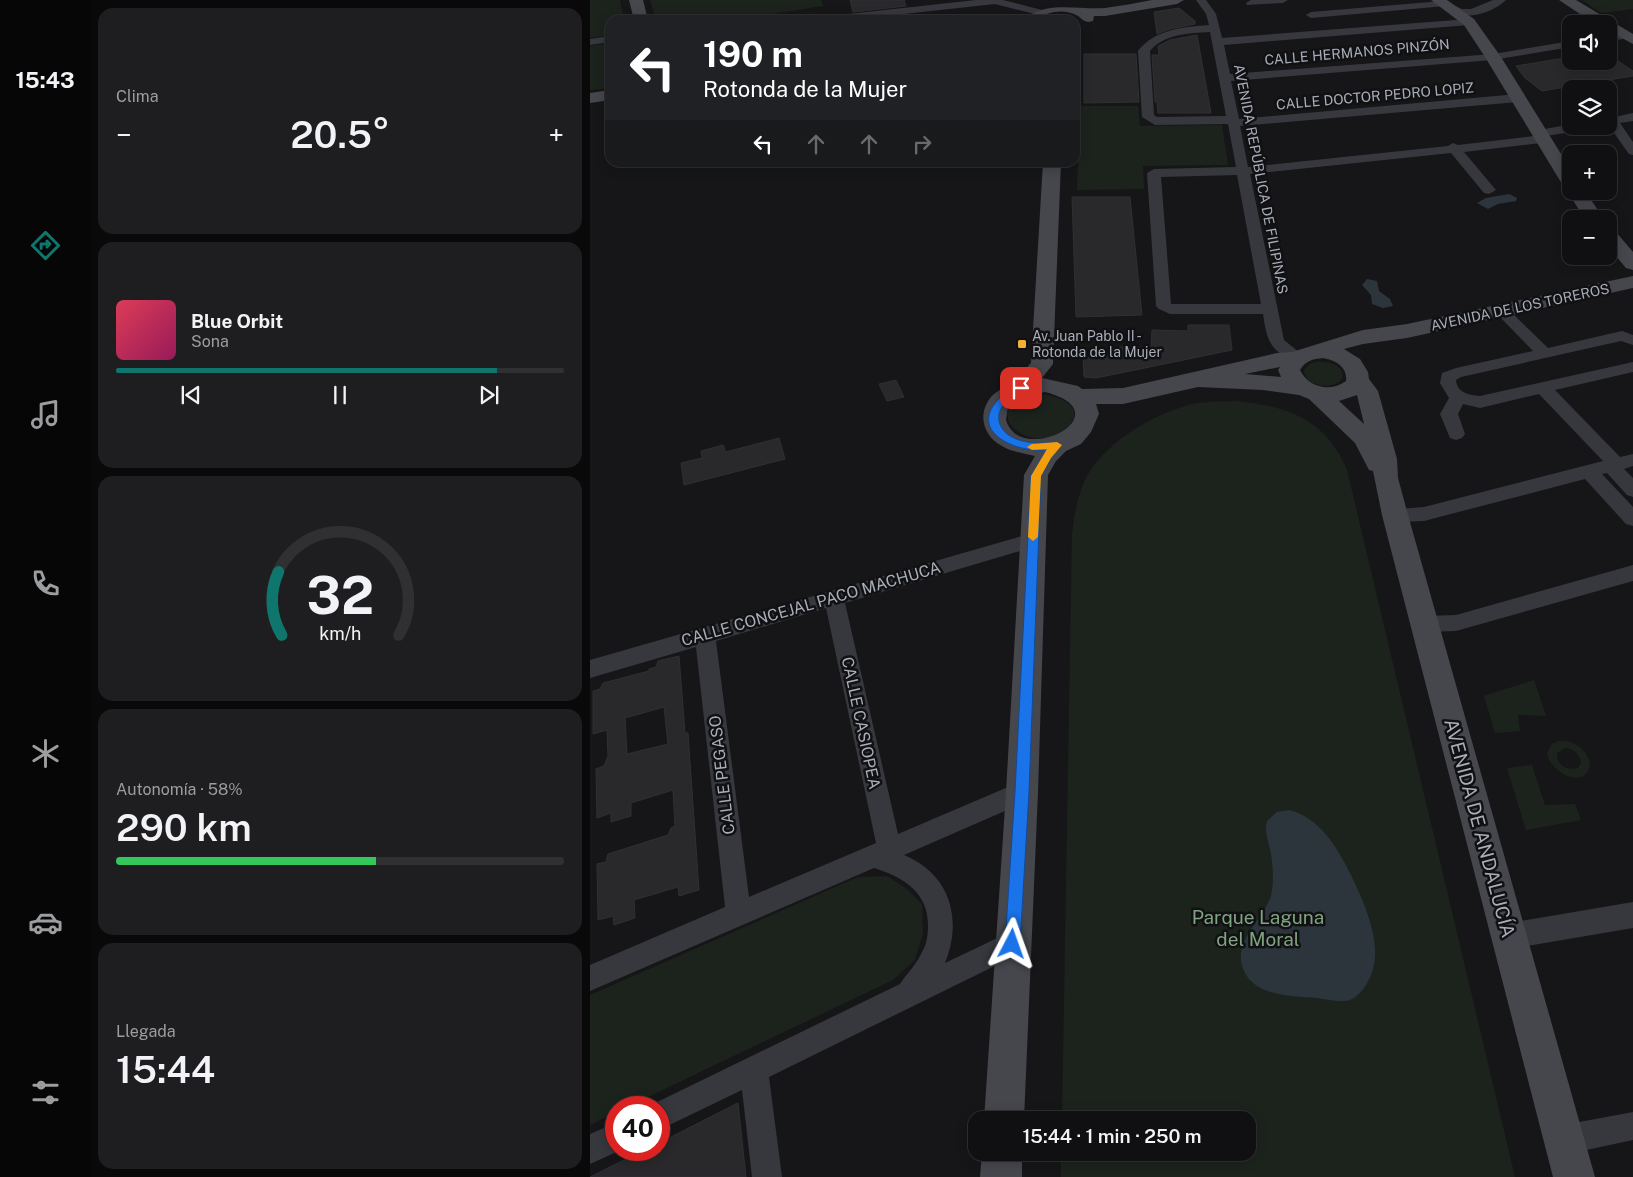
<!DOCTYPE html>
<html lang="es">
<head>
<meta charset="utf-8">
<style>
  body { margin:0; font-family:"Public Sans",sans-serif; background:#1e1e20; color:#f1f3f6; height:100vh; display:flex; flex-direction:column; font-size:19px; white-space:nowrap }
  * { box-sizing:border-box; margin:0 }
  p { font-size:16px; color:#9c9d9f }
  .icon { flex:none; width:28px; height:28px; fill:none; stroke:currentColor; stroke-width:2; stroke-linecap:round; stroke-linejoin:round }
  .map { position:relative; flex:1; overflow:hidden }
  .drawer { display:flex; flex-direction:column; gap:8px; padding:8px; background:#09090a; width:500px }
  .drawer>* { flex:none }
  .hud { position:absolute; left:15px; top:15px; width:475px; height:152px; border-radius:15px; box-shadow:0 2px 12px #0003,0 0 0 1px #303032; background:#202124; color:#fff; overflow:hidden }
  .fabs { position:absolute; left:972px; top:15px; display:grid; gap:10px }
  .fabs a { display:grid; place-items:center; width:55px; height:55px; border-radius:10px; background:#101012; box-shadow:0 2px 12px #0003,0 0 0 1px #303032; font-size:25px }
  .speed { position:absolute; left:15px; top:1096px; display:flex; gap:10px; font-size:25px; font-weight:700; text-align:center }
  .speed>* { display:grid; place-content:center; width:65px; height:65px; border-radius:50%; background:#101012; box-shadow:0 2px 12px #0003,0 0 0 1px #303032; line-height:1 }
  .speed .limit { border:8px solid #d22; background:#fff; color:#111 }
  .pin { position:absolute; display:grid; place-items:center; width:42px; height:42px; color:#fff; margin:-21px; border-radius:10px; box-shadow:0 2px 8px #0006 }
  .me { position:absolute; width:55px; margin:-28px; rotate:4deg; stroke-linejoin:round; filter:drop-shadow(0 0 4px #0008) }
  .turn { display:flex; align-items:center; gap:18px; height:105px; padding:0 15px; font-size:22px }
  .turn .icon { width:65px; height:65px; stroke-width:2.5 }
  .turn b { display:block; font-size:35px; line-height:42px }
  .lanes { display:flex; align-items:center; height:48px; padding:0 15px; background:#0003; justify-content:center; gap:25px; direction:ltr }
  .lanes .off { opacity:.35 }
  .big { font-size:38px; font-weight:600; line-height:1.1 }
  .drawer .tile { flex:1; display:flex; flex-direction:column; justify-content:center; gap:8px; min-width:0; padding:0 18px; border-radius:15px; background:#1e1e20 }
  .drawer .dial { align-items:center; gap:0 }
  .dial svg { height:130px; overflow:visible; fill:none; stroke:#303032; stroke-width:7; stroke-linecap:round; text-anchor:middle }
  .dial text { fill:#f1f3f6; stroke:none }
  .song { display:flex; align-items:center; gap:15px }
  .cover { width:60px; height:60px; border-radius:8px; background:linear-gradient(135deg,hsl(350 70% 55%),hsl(330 70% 35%)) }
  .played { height:5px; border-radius:2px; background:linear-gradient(90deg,#0f766e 85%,#303032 85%) }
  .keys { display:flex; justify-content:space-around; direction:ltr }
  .heat { display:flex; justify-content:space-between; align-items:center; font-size:28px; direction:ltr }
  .charge { height:8px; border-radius:4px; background:linear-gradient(90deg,#34c759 58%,#303032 0) }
  .trip { position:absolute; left:378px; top:1111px; width:288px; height:50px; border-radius:15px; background:#101012; box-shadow:0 2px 12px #0003,0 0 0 1px #303032; font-weight:600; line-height:50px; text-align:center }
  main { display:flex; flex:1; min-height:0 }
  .tabs { display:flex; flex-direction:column; width:90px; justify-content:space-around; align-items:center; background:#060607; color:#9c9d9f }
  .tabs .icon { width:35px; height:35px }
  .tabs .active { color:#0f766e }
  .tabs b { font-size:22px; color:#f1f3f6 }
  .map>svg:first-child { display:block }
</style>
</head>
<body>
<main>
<nav class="tabs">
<b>15:43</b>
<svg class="icon active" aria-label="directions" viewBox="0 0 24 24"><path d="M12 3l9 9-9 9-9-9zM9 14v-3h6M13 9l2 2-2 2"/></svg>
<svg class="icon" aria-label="music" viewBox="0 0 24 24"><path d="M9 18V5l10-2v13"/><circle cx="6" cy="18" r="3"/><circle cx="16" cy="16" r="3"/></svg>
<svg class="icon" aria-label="phone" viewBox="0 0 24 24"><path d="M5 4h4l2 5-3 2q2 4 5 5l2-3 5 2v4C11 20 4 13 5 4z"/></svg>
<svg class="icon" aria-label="climate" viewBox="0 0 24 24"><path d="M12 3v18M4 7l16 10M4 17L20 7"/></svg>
<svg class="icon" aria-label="car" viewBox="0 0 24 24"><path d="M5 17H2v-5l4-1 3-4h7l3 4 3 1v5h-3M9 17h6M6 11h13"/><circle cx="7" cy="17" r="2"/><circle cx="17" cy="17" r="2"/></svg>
<svg class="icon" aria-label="filters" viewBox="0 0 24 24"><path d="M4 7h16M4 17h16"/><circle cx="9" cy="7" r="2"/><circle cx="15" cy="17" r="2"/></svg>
</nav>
<section class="drawer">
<div class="tile"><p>Clima</p>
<div class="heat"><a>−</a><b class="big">20.5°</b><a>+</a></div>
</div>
<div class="tile">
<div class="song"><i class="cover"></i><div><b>Blue Orbit</b><p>Sona</p></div></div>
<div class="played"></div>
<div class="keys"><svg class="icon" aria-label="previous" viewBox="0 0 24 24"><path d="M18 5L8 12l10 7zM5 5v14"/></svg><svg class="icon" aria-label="pause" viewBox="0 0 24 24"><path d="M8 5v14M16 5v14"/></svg><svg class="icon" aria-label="next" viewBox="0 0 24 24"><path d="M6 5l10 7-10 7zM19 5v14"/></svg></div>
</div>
<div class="tile dial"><svg viewBox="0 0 100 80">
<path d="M14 69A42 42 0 1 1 86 69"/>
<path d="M14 69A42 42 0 0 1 12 30" stroke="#0f766e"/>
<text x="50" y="56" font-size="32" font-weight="700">32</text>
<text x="50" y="72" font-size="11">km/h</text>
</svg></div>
<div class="tile"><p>Autonomía · 58%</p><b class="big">290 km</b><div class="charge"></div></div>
<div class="tile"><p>Llegada</p><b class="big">15:44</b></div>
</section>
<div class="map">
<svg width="1043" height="1177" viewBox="0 0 1043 1177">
  <rect width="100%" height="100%" fill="#161618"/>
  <g fill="#1c231d" fill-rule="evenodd">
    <polygon points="0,0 30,0 34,20 20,20 20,35 0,38"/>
    <polygon points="60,0 231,0 233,6 144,20 66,20"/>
    <polygon points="992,0 1043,0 1043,9 1011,13"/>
    <polygon points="20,43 20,88 0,90 0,46"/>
    <polygon points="490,106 548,106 550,126 632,125 638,165 553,166 554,189 487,190"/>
    <path d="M 725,362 C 737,361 755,364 752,379 C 742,390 716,388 714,370 L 720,364 Z"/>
    <path d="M 446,394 C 470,394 503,410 472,432 C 439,456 383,409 446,394 Z"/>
    <path d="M 645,401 C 697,406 736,419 757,470 L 925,1177 L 471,1177 L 471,1153 L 656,1152 L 656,1120 L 472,1120 L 482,534 C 484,516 487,499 494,482 C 511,444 564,413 603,404 C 616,401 631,402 645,401 Z"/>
    <polygon points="944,680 956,716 928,715 930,731 905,733 894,696"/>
    <path d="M 968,741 C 983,740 995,747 1000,762 C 999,791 961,775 957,753 L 962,744 ZM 975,748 C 984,749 990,754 991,763 L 988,768 C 977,771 966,765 967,753 Z"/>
    <polygon points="942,765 955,805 985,804 991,820 936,830 917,768"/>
    <polygon points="297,876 317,889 332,904 333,934 325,960 303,980 37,1107 26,1108 26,1112 0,1125 0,995 268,877"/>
  </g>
  <g fill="#2c353c">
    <polygon points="919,194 927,198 926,201 908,204 898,209 887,203 896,198"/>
    <polygon points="777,279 787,281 789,291 800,299 803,306 793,308 782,304 781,295 772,285"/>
    <path d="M 699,810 C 729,817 747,847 760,873 C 775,905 798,951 776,985 C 772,991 767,997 760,1000 C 751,1003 735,999 726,998 C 698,996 657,996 651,961 C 648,937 674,917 681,896 C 684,883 683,867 681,854 C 679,842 674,833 677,821 L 687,812 Z"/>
  </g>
  <g fill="#29292c" stroke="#303034" fill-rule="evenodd">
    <polygon points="260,0 314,0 316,6 263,12"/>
    <polygon points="589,8 605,21 605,24 580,29 567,34 564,12"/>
    <polygon points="607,35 621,113 568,113 567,102 565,102 562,55 569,55 568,46 580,40"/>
    <polygon points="494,54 546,54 549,102 494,103"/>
    <polygon points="981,57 981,61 1028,61 1043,71 1043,76 952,91 935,78 926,66"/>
    <polygon points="482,197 540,197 552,315 486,317"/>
    <polygon points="598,325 639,325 642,350 506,378 494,377 493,354 529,354 529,347 561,347 562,330 598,331"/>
    <polygon points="306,380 314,397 297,401 289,384"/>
    <polygon points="189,438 195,459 94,485 91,463 112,458 111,451 133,445 136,452"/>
    <path d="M 89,656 L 95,733 L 98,733 L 109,890 L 89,896 L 88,887 L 44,900 L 45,918 L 24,925 L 23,916 L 8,920 L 7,864 L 16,862 L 18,854 L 78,835 L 81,828 L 85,826 L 83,790 L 41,803 L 41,816 L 21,822 L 21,813 L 7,818 L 6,769 L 14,766 L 18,756 L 17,730 L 3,734 L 3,691 L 10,689 L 13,683 L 59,671 L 59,669 L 66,667 L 68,661 ZM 74,707 L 78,744 L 37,754 L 35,718 Z"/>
    <polygon points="148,1103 156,1177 0,1177 54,1150 69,1150 69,1143"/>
  </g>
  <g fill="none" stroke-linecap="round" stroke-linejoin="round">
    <g fill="#37383d" fill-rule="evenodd">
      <polygon points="386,0 413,0 452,10 453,12 448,15 405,4 259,20 245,20 244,18 249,15"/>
      <path d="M 606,0 L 616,0 L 626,14 L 632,38 L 879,19 L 884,22 L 879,25 L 634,45 L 640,74 L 903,54 L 981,41 L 981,47 L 903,60 L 641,81 L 649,119 L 928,94 L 934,98 L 928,102 L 650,126 L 658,167 L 858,146 L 863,143 L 868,145 L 944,136 L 943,134 L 945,131 L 981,124 L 981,126 L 999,126 L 993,130 L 956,136 L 958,139 L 956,142 L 952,143 L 874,152 L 906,190 L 899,194 L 894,193 L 861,153 L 660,174 L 694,340 L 715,357 L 713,361 C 705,363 700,360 694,356 C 677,346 676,332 673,314 L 580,314 L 569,309 L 566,306 L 557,173 L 564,169 L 646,167 L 638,124 L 565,125 L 552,117 L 548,51 C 565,29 594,27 619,25 L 616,14 ZM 620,32 L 636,116 L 567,117 L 564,115 L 560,51 C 574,34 599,33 620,32 ZM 647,175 L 671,304 L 581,304 L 571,177 Z"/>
      <polygon points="661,0 698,0 693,3 657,5 656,3"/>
      <path d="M 903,0 L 916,0 C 903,13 872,23 858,8 L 863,5 L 872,9 L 881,9 Z"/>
      <polygon points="852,1 857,4 856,6 721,18 716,15 721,12"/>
      <polygon points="1036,33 1040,34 1041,36 1040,38 1019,41 1019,35"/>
      <polygon points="20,36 20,42 0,45 0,39"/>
      <polygon points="1043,113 1043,121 1030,123 1043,142 1043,155 1039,154 1019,126 1019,118"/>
      <path d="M 918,312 L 923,314 L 958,348 L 1032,331 L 1043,335 L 1043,345 L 1031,341 L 871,377 L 866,380 C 867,393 879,395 890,396 L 1043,362 L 1043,372 L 965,390 L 1030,457 L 1043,454 L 1043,466 L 1034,469 L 1043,478 L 1043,497 L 1037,495 L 1017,473 L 1012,474 L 1043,507 L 1043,526 L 1036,524 L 995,479 L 834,521 L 805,522 L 798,520 L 796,515 L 798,510 L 834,507 L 1013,461 L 949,394 L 890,408 L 873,404 L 868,414 L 875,434 L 872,438 L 866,440 L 860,438 L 850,414 L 859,398 L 850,383 L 852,373 L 866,368 L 943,351 L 910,317 L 913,314 Z"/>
      <path d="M 443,533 L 450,535 L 453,540 L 450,545 L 255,603 L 308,834 L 432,781 L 440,784 L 444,792 L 440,800 L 314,855 C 360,874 373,919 355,963 L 422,931 L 431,935 L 435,944 L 431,953 L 179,1077 L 192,1177 L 162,1177 L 152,1090 L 69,1130 L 69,1108 L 58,1108 L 59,1106 L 310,984 C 317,973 327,964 332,952 C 337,944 338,934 338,925 C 338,892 313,877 284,868 L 0,991 L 0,965 L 135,907 L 106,647 L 0,678 L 0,660 ZM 236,608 L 286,843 L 159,897 L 126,641 Z"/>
      <polygon points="1043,565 1043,581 866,631 835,632 828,630 825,624 828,618 835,616 866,615"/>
      <polygon points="1043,902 1043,928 919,949 910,945 906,936 910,927 919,923"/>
      <polygon points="1043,1112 1043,1140 973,1155 963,1150 958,1140 963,1130 973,1125"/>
      <polygon points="26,1123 26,1150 31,1150 0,1164 0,1134"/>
    </g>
    <g fill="#45474d" fill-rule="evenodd">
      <polygon points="39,0 53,0 58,20 44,20"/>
      <path d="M 562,0 L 594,0 L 587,4 L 515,16 L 504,16 L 503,21 L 498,22 C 493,21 492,19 488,16 C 477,9 457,10 449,20 L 435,20 C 453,0 488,10 515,8 C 530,6 546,3 562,0 Z"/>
      <polygon points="841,0 857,0 884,19 911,57 981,170 981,191 995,191 1014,219 995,219 977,191 978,189 975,188 972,184 895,57 874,25"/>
      <polygon points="969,0 986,0 1043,34 1043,44 1019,31 1019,24 1005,24"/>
      <polygon points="20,90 20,100 0,103 0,93"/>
      <path d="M 453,162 L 471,162 L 463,364 L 452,378 L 488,386 L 492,389 L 533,388 L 687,353 L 702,352 L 773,330 L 817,324 L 1043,276 L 1043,288 L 817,338 L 773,344 L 754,349 L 770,359 L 778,372 L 779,379 L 788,391 L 807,459 L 808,478 L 818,515 L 1005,1177 L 963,1177 L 792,515 L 783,471 L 779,470 L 765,443 L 719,399 L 709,395 L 673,390 L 608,387 L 533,404 L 506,404 L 509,414 L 501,432 L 491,444 L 476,451 L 466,461 L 458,475 L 448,792 L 434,1120 L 394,1120 L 416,792 L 434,475 L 445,456 C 434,453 421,452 412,446 C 393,436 387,414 401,397 C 406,391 413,389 420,385 C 428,381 435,369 441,363 ZM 733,358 C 745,360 758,367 756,381 C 740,393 718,387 710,370 C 715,361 723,359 733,358 ZM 690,367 L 688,370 L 691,377 L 655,374 ZM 455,392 C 536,413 430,468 416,420 L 418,407 L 438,395 ZM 767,395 L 774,424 L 749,401 Z"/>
      <polygon points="1019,230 1026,232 1043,252 1043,270 1036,268 1019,248"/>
      <polygon points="392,1152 432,1152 432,1177 390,1177"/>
    </g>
  </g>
  <path fill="#1a73e8" stroke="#114b97" d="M 431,385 L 435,386 L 435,391 C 428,394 420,398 415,403 C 410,408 408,415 409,421 C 414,444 450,445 467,442 L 472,445 L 461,458 L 451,476 L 439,792 L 430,944 L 427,949 L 422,952 L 417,949 L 415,944 L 425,792 L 441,476 L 456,451 C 439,450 422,448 408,437 C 384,417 411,392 431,385 Z"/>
  <polygon fill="#f59e0b" points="467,442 472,445 461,458 451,476 448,537 443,541 438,537 441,476 457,449 442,450 437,447 442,444"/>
  <rect fill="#f2b134" stroke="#111113" stroke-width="2" x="427" y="339" width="10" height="10" rx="2.5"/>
  <g text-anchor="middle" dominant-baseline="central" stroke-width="5" stroke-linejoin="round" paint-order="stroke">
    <g font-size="14" fill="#a8adb8" stroke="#111113">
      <text transform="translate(767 52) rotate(-5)">CALLE HERMANOS PINZÓN</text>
      <text transform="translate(785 96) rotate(-5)">CALLE DOCTOR PEDRO LOPIZ</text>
      <text transform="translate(671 179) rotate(79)">AVENIDA REPÚBLICA DE FILIPINAS</text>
      <text transform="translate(930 307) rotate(-12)">AVENIDA DE LOS TOREROS</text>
    </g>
    <g font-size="14" fill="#a8adb8" stroke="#111113" text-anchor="start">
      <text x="442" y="336">Av. Juan Pablo II -<tspan x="442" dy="16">Rotonda de la Mujer</tspan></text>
    </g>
    <g font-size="16" fill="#a8adb8" stroke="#111113">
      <text transform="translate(221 604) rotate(-16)">CALLE CONCEJAL PACO MACHUCA</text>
      <text transform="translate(271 723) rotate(78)">CALLE CASIOPEA</text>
      <text transform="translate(132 775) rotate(-97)">CALLE PEGASO</text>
    </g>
    <g font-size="19" fill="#a8adb8" stroke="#111113">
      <text transform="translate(890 828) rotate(75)">AVENIDA DE ANDALUCÍA</text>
    </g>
    <g font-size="19" fill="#7fa381" stroke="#111113">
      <text x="668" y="917">Parque Laguna<tspan x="668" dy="22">del Moral</tspan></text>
    </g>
  </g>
</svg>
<div class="fabs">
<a><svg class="icon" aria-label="sound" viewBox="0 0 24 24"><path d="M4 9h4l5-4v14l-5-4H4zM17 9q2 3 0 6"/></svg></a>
<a><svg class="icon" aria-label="layers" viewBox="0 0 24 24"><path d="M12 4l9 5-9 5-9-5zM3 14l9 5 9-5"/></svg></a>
<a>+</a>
<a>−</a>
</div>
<div class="speed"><div class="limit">40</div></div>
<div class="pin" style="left:431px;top:388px;background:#d93025"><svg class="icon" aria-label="arrive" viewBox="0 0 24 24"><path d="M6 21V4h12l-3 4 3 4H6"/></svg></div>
<svg class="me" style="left:422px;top:944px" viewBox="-20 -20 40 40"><path d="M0-17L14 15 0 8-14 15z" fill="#1a73e8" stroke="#fff" stroke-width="4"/></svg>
<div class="trip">15:44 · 1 min · 250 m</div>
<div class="hud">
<div class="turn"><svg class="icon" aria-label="left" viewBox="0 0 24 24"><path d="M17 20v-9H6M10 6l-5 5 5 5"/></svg><div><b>190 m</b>Rotonda de la Mujer</div></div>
<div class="lanes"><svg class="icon" aria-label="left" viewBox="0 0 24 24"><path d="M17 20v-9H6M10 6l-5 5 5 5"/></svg><svg class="icon off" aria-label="ahead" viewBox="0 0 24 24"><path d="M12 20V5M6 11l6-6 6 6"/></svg><svg class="icon off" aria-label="ahead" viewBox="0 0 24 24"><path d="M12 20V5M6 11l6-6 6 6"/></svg><svg class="icon off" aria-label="right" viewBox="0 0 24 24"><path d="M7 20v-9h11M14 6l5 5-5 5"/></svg></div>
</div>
</div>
</main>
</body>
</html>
